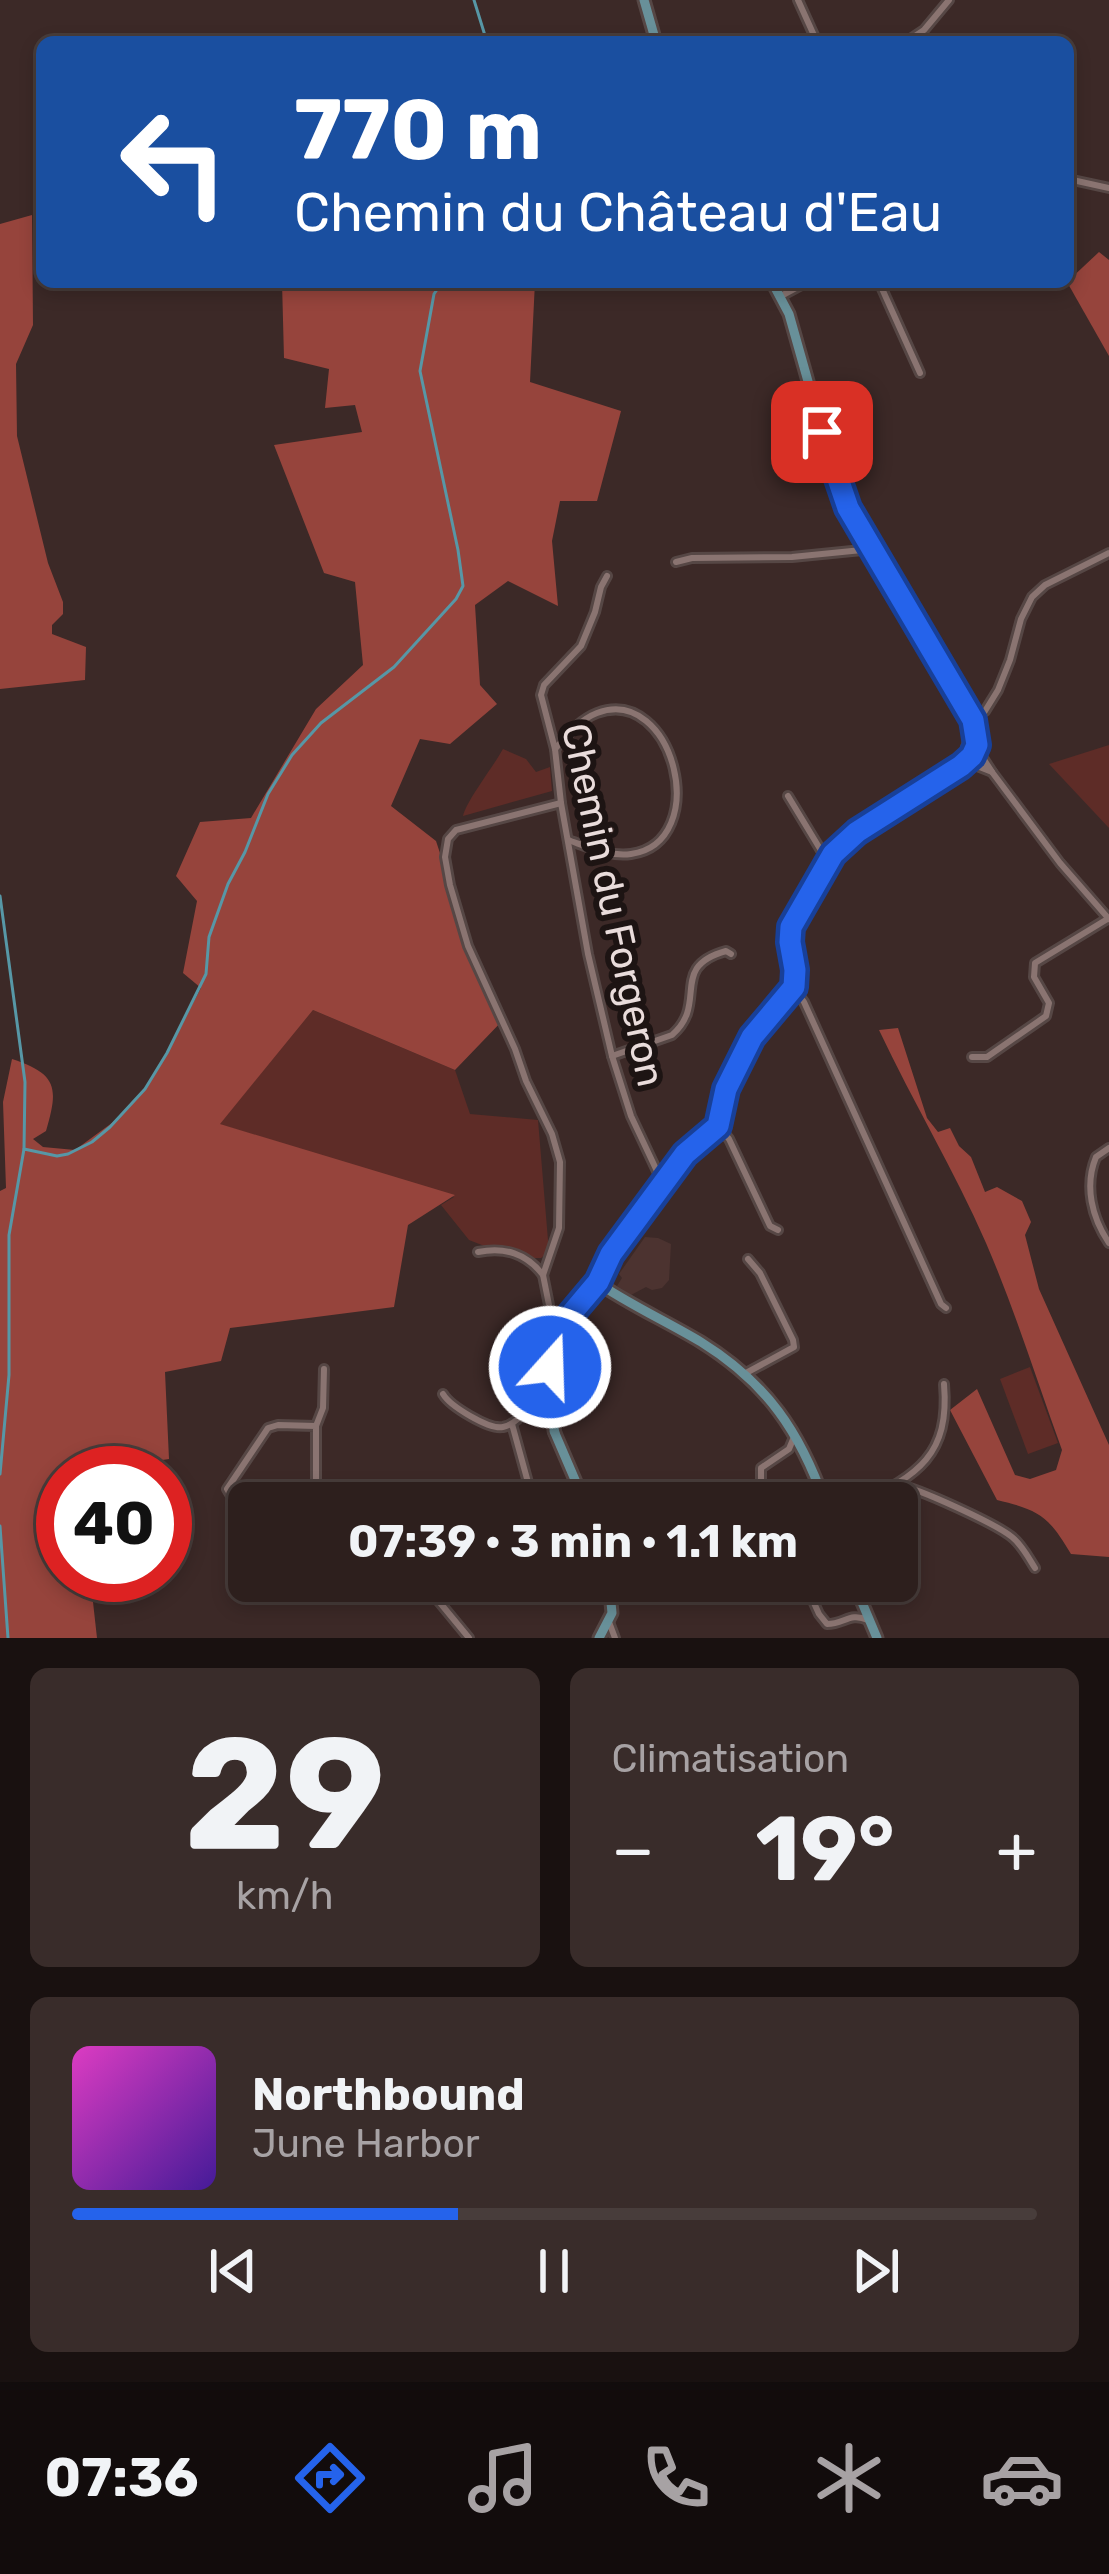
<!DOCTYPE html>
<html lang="fr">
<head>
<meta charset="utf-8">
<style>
  body { margin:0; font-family:Rubik,sans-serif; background:#392c2a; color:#f1f3f6; height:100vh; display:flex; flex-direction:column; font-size:45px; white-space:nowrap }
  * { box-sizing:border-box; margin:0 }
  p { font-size:39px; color:#a7a2a4 }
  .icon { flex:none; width:66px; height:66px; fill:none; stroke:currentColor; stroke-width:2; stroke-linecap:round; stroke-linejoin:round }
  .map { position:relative; height:1638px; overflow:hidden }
  .drawer { display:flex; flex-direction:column; gap:30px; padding:30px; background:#191110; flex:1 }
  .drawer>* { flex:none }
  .banner { position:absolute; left:36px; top:36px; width:1038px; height:252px; border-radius:18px; box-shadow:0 6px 18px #0003,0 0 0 3px #483d3b; background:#1a4fa0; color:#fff; overflow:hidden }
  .speed { position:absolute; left:36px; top:1446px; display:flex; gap:24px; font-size:60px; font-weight:700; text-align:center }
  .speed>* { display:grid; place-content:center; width:156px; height:156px; border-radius:50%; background:#2d1f1d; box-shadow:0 6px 18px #0003,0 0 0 3px #483d3b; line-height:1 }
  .speed .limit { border:18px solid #d22; background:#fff; color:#111 }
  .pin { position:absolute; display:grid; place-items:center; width:102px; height:102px; color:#fff; margin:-51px; border-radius:24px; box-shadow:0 6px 18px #0006 }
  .me { position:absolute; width:132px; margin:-66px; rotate:20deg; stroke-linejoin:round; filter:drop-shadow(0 0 9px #0008) }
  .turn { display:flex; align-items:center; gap:42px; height:252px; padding:0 60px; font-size:54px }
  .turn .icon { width:156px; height:156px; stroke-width:2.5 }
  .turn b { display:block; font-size:84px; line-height:102px }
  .big { font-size:90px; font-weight:700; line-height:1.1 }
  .drawer .widget { flex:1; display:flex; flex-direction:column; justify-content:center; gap:18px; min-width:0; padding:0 42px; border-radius:18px; background:#392c2a }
  .drawer .dial { align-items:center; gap:0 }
  .dial b { font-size:156px; line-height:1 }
  .song { display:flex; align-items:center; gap:36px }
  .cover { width:144px; height:144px; border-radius:18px; background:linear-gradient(135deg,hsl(310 70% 55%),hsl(260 70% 35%)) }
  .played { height:12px; border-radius:6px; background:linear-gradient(90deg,#2563eb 40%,#483d3b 40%) }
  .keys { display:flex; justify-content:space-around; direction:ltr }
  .heat { display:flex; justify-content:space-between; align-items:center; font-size:66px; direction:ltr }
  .drawer .tiles { flex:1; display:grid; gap:30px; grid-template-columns:1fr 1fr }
  .widget:last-child { grid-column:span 2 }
  .trip { position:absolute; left:228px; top:1482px; width:690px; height:120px; border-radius:18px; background:#2d1f1d; box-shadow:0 6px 18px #0003,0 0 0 3px #483d3b; font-weight:700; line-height:120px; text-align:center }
  .tabs { display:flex; height:192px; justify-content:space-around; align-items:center; background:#120c0c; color:#a7a2a4 }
  .tabs .icon { width:84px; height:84px }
  .tabs .active { color:#2563eb }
  .tabs b { font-size:54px; color:#f1f3f6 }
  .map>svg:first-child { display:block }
</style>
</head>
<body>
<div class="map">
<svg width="1109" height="1638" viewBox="0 0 1109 1638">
  <rect width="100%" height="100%" fill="#3c2927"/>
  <polygon fill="#4c3330" points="645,1237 658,1238 671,1244 669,1280 662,1288 652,1290 646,1287 631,1295 617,1286 622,1278 619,1274"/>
  <g fill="#5e2c27">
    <polygon points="1109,745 1109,828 1049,764"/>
    <path d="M 503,749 L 526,759 L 536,772 L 550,767 L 552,791 L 463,816 C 467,800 493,767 503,749 Z"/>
    <polygon points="313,1010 455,1070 470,1114 538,1120 549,1252 541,1258 515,1258 469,1240 441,1205 454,1197 219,1124"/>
    <polygon points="1030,1367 1058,1443 1028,1454 1000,1379"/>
  </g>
  <g fill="#96443c">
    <polygon points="32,215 33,325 16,364 17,436 48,563 63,602 63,614 52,625 52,634 86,647 85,680 0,689 0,224"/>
    <polygon points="1099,252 1109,260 1109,356 1067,282"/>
    <path d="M 282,282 L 535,282 L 530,382 L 621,411 L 597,501 L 560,501 L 552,541 L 558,606 L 508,581 L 475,605 L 480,685 L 497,704 L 450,744 L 420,739 L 391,806 L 436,841 L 471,947 L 505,1018 L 455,1070 L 313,1010 L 220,1124 L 455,1195 L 408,1225 L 394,1307 L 230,1328 L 221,1361 L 165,1372 L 169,1459 L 136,1464 L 136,1473 L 63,1473 L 63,1575 L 144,1575 L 145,1583 L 92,1593 L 97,1638 L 0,1638 L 0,1191 L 6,1188 L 3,1102 L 12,1059 C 57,1074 59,1087 46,1131 L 33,1139 L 43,1147 L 75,1150 L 120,1117 L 151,1081 L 201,988 L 183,973 L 197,901 L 176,876 L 200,822 L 251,818 L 316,709 L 363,665 L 355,582 L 324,573 L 274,445 L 362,432 L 355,405 L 325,408 L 329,369 L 284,358 Z"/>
    <path d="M 898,1028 L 927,1118 L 938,1132 L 950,1128 L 959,1146 L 971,1157 L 985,1192 L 997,1187 L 1022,1201 L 1031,1222 L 1025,1235 L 1039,1289 L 1109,1445 L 1109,1557 L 1071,1554 C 1049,1517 1040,1510 997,1500 L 950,1410 L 977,1389 L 1015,1475 L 1030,1479 L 1056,1470 L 1062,1450 C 1037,1381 1015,1310 986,1243 C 954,1170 913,1102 879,1030 Z"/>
  </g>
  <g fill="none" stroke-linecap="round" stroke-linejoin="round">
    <g stroke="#5797a6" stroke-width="3">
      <polyline points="474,0 487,42"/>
      <polyline points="0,896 25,1082 24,1149"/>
      <polyline points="0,1474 9,1375 9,1235 24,1149 57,1156 68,1154 92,1142 110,1127 145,1089 167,1053 206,974 209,937 228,884 245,852 268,794 292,755 321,723 394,667 456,599 463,586 458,550 420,371 434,294 442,282"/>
      <polyline points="0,1526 8,1638"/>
    </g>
    <defs>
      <g id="street">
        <polyline points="798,0 817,42"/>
        <polyline points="906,42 924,30 949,0"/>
        <polyline points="1068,179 1109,188"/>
        <polyline points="879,282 920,373"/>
        <polyline points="781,296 807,282"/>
        <polyline points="676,562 692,558 792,557 862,550 869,546"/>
        <polyline points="607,576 601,587 595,612 581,646 544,685 541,695 555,749 561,803 588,954 612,1056 631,1116 664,1186"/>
        <polyline points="966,717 973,720 985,711 998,690 1010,660 1021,619 1032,597 1045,585 1109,553"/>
        <path d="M 555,749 C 567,736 579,720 597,713 C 674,684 713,842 631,854 C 610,857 588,847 568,840"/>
        <polyline points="966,758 972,764 992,772 981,755 974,750"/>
        <polyline points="992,772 1060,863 1109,919"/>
        <polyline points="788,796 828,862"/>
        <polyline points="793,987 804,1002 941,1304 946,1308"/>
        <path d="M 612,1056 L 672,1035 C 709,1003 668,967 726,951 L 731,954"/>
        <polyline points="972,1057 987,1057 1046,1016 1049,1003 1034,977 1035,963 1109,918"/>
        <polyline points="718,1126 729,1139 770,1226 778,1230"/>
        <path d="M 1109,1148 L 1096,1157 C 1084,1186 1092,1218 1109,1243"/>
        <path d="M 478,1252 C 505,1247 526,1253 543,1275"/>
        <polyline points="554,1330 543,1275 559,1228 560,1162 552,1134 526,1081 515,1049 468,946 450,885 445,857 448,839 456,830 561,803"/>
        <polyline points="746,1373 794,1347 793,1340 760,1273 748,1259"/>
        <path d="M 443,1394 C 450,1406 489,1430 503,1427 C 515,1425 519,1415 530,1411 C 533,1410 547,1410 550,1410"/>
        <polyline points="512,1424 532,1497"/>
        <polyline points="316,1426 323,1408 324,1369"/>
        <path d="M 898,1485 C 918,1488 996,1524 1012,1537 C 1022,1545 1028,1557 1035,1568"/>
        <polyline points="770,1503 761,1481 761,1468 789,1449 794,1437"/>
        <path d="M 860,1503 C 918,1475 950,1455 944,1384"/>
        <polyline points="249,1508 235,1502 227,1489 268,1428 278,1425 316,1426 316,1489 320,1503"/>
        <polyline points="422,1581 469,1638"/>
        <path d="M 804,1581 L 819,1614 L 827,1624 C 845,1624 849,1612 868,1620"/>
        <polyline points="609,1622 615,1638"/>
      </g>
      <g id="secondary">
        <polyline points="644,0 656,42"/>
        <path d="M 959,762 C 970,750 972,737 968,722"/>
        <path d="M 595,1281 C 628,1304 666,1321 701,1342 C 767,1383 800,1432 825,1503"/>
        <polyline points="581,1300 606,1261 664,1186 685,1154 718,1126 723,1114 726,1089 751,1037 793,987 795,971 790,942 791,927 833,854 857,832 961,766 972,756 977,745 973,720 848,508 835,477 789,314 772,282"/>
        <polyline points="554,1431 585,1503"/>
        <path d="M 555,1433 C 550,1413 545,1356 553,1337 C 558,1323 572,1311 582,1300"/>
        <polyline points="853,1581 877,1638"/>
        <polyline points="599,1638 612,1613 609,1581"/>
      </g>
    </defs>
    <use href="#street" stroke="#564745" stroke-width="12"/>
    <use href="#secondary" stroke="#564745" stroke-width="15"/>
    <use href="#street" stroke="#8a7471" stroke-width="6"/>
    <use href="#secondary" stroke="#689099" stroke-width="9"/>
  </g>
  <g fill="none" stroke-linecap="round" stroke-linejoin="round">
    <defs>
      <polyline id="route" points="550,1367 551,1343 555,1333 598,1282 611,1254 685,1154 718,1126 726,1089 752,1037 794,987 795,970 790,942 791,927 833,854 857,832 961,766 972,756 977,745 973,720 848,508 822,432"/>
    </defs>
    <use href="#route" stroke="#184099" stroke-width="30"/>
    <use href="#route" stroke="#2563eb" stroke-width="21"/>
  </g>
  <g text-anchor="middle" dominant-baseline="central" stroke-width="12" stroke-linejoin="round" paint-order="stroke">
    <g font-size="39" fill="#e9dcdb" stroke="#1d1413">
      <text transform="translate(613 905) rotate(78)">Chemin du Forgeron</text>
    </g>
  </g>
</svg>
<div class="speed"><div class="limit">40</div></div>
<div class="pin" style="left:822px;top:432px;background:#d93025"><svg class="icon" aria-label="arrive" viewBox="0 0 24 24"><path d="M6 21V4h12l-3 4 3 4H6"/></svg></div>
<svg class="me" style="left:550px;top:1367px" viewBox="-20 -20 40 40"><circle r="17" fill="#2563eb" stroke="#fff" stroke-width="3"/><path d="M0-11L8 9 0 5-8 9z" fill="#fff"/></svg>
<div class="trip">07:39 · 3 min · 1.1 km</div>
<div class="banner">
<div class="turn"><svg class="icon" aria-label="left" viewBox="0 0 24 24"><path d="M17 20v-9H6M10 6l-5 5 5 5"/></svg><div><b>770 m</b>Chemin du Château d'Eau</div></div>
</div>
</div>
<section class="drawer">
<div class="tiles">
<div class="widget dial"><b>29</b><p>km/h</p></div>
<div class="widget"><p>Climatisation</p>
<div class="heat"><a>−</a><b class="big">19°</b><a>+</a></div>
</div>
<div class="widget">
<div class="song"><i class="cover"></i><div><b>Northbound</b><p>June Harbor</p></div></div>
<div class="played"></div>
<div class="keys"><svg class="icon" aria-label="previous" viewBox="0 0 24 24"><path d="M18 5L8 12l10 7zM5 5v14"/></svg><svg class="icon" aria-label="pause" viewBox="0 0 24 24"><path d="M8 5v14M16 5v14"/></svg><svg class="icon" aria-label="next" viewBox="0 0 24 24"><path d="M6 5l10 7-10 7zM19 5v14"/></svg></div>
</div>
</div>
</section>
<nav class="tabs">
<b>07:36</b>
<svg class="icon active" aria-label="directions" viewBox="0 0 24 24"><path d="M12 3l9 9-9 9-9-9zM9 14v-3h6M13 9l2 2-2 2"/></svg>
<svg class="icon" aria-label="music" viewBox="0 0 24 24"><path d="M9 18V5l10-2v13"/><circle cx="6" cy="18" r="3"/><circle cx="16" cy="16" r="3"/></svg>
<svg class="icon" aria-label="phone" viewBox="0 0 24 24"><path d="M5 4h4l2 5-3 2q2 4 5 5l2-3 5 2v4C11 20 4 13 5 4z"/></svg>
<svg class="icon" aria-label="climate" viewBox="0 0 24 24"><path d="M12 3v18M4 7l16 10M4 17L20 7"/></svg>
<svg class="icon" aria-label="car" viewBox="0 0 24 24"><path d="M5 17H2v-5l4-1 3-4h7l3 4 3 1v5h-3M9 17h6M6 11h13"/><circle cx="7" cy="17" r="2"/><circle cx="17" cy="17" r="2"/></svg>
</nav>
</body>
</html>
